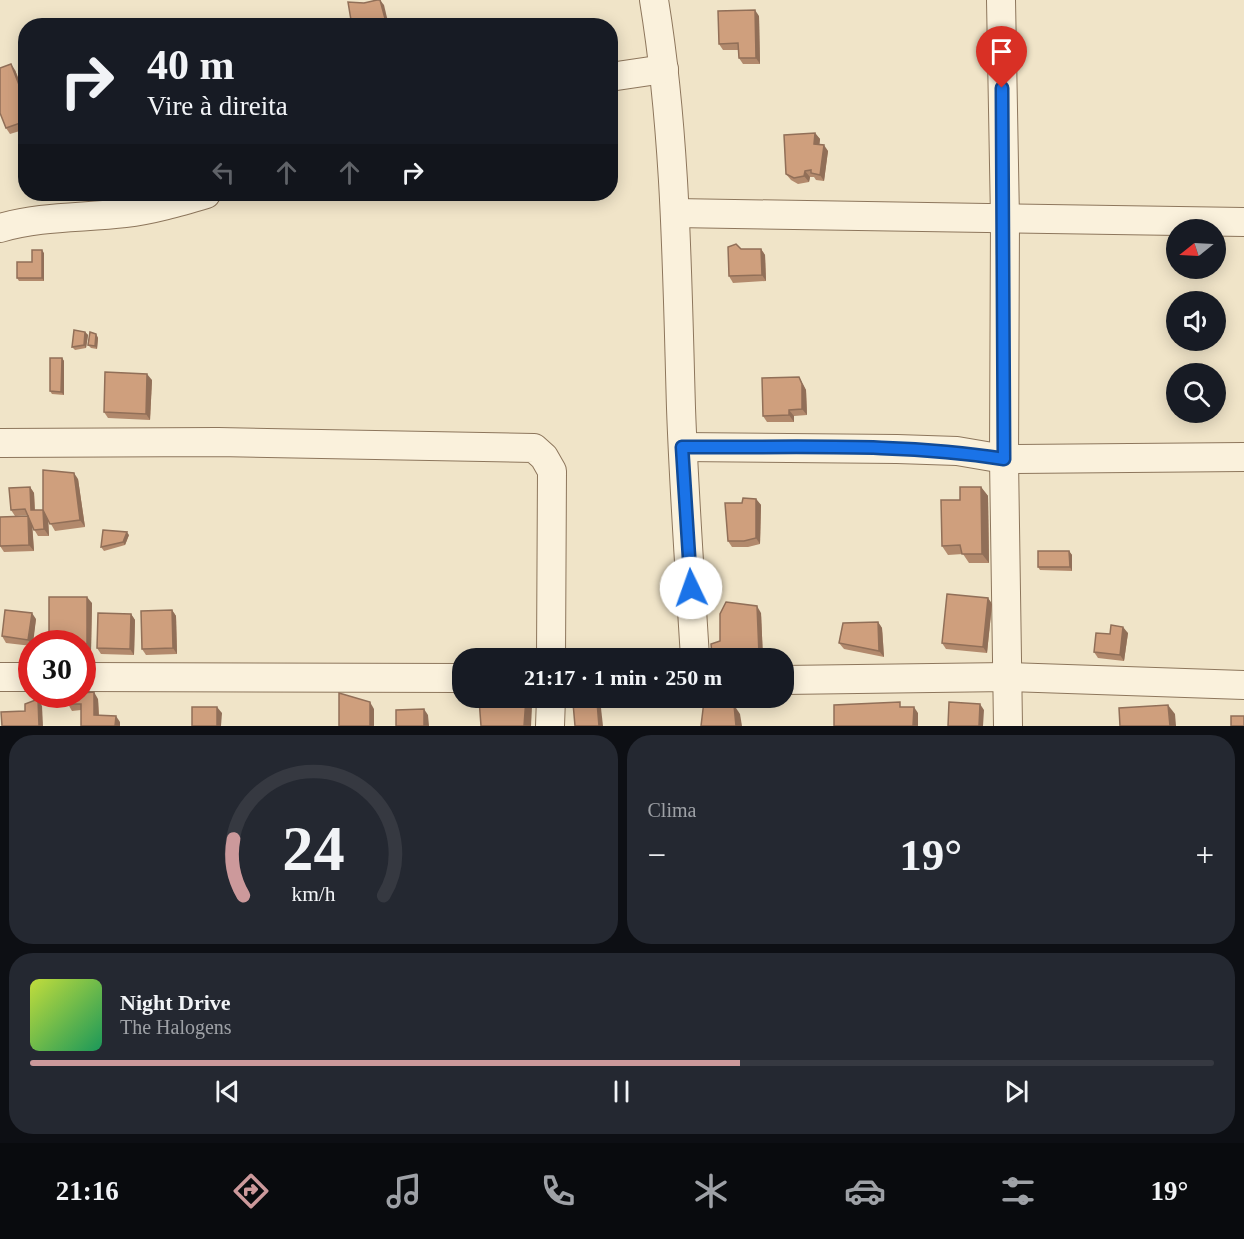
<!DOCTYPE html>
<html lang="pt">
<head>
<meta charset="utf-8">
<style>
  body { margin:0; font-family:"Times New Roman",serif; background:#242831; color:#f1f3f6; height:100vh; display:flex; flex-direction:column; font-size:22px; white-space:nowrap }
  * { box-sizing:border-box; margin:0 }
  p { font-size:20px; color:#9ea1a6 }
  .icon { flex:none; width:33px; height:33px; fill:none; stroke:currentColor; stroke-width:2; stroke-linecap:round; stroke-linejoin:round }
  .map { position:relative; height:726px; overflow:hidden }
  .panel { display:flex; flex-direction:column; gap:9px; padding:9px; background:#0d0f14; flex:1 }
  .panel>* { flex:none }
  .banner { position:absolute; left:18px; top:18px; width:600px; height:183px; border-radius:24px; box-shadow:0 3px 15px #0003; background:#171b24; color:#f1f3f6; overflow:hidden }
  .needle { width:39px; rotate:252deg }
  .tools { position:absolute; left:1166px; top:219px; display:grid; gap:12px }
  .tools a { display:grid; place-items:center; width:60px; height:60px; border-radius:50%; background:#171b24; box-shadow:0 3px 15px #0003; font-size:30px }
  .speed { position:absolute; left:18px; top:630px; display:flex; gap:12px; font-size:30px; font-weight:700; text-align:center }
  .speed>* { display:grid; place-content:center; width:78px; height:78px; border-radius:50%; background:#171b24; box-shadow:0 3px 15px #0003; line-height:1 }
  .speed .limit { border:9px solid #d22; background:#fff; color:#111 }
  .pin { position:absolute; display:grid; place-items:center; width:51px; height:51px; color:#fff; margin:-62px -26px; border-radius:50% 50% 50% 0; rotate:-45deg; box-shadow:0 0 6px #0007 }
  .pin .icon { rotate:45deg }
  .me { position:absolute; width:66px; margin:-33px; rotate:357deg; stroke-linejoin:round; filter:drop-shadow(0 0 4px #0008) }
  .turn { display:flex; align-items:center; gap:21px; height:126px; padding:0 30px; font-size:27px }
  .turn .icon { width:78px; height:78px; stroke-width:2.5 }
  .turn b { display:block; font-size:42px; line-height:51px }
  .lanes { display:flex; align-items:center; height:57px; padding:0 30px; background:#0003; justify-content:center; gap:30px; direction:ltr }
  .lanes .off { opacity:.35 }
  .big { font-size:45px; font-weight:800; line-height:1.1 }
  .panel .widget { flex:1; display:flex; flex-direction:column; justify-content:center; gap:9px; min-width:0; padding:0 21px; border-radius:24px; background:#242831 }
  .panel .dial { align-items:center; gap:0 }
  .dial svg { height:156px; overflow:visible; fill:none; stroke:#363941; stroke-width:7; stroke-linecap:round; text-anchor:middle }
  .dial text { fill:#f1f3f6; stroke:none }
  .song { display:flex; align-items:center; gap:18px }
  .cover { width:72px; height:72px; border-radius:9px; background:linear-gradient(135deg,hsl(70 70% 55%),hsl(150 70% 35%)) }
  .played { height:6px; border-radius:3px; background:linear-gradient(90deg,#cc999b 60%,#363941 60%) }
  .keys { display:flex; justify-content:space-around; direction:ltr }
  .heat { display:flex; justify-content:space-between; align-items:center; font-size:33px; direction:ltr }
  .panel .tiles { flex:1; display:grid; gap:9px; grid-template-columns:1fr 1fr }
  .widget:last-child { grid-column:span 2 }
  .trip { position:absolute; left:452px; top:648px; width:342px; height:60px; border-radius:24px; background:#171b24; box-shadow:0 3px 15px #0003; font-weight:800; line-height:60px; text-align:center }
  .menu { display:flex; height:96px; justify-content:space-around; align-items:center; background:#090b0e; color:#9ea1a6 }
  .menu .icon { width:42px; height:42px }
  .menu .current { color:#cc999b }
  .menu b { font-size:27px; color:#f1f3f6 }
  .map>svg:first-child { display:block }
</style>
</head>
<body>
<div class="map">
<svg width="1244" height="726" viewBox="0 0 1244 726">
  <rect width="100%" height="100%" fill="#f0e4c8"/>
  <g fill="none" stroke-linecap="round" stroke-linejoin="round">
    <defs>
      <g id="minor">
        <path d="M 654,0 C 676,135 677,272 681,408 C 684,492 690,575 695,658"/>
        <polyline points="1001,0 1005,219 1004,459 1008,726"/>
        <polyline points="610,77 664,69"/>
        <polyline points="675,213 1244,222"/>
        <path d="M 0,228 C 40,216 83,218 125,213 C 152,210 179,202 206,194"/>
        <polyline points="0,443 218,442 534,448 544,457 552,471 551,658"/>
        <polyline points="683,447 897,449 957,451 1004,459 1244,457"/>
        <polyline points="0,677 32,677"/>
        <polyline points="82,677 462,678"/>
        <polyline points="783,680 1007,677 1244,685"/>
        <polyline points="550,726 551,698"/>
      </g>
    </defs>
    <use href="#minor" stroke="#8d765c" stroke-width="30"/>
    <use href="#minor" stroke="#faf1dc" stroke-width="28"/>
  </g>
  <g fill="#b2896c">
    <polygon points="759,16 760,64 743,64 739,58 738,50 723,50 719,44"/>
    <polygon points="15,70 26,98 26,129 10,134 6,128"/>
    <polygon points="815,133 820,139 819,144 828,151 824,181 816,180 814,177 810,177 809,182 798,184 791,180 786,174"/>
    <polygon points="741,249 761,249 765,255 766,281 733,283 729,276"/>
    <polygon points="44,253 44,281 19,281 17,278 32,262"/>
    <polygon points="85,332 88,335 86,348 75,350 72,347"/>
    <polygon points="96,334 98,338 97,349 91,348 88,345"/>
    <polygon points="62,358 64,361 64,395 52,394 50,391"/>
    <polygon points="152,380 150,420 108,418 104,412"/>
    <polygon points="803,384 806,390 807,415 794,416 794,422 767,422 763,416"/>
    <polygon points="78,479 85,527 55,531 48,519 49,536 38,536 32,526 34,551 4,552 0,546 28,515 15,516 11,510 30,487 34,493 35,510 43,510"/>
    <polygon points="981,487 988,496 989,563 969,563 963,554 948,555 942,546 960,500"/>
    <polygon points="756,499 761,505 760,544 748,547 732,547 728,541 742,503"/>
    <polygon points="129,535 125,545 104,551 101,547"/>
    <polygon points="1069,551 1072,555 1072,571 1040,570 1038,567"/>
    <polygon points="988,598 992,604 987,653 946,649 942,643"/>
    <polygon points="92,603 91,651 82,651 82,644 53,643 49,637"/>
    <polygon points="172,610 176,616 177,654 146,655 142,649"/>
    <polygon points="761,613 763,658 714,658 712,655 720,641"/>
    <polygon points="131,614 135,620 134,655 101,654 97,648"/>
    <polygon points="36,619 32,646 6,643 2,636"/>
    <polygon points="878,622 882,628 884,657 844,649 839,643"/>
    <polygon points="1128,633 1124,661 1098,658 1094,652 1110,634"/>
    <polygon points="98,699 99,715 120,722 81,710 72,711 68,704"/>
  </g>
  <g fill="#916f58">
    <polygon points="380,0 384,5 389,26 387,26"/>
    <polygon points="755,10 759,16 760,64 756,58"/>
    <polygon points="11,64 15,70 26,98 26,103"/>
    <polygon points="815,133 820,139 819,150 814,144"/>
    <polygon points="824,145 828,151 824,181 820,175"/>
    <polygon points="805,171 810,177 809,182 804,176"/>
    <polygon points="761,249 765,255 766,281 762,275"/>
    <polygon points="42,250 44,253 44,281 42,278"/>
    <polygon points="85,332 88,335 86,348 84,345"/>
    <polygon points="96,334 98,338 97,349 95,346"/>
    <polygon points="62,358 64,361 64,395 61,392"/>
    <polygon points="147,374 152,380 150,420 146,414"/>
    <polygon points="799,377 806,390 807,415 802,409"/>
    <polygon points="789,410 794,416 794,422 789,415"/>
    <polygon points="74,473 78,479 85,527 80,520"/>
    <polygon points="30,487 34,493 35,517 31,510"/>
    <polygon points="981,487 988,496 989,563 982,554"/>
    <polygon points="756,499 761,505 760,544 756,538"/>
    <polygon points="43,510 48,516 49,536 44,529"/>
    <polygon points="28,516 32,522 34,551 29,545"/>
    <polygon points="127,532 129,535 125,545 123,542"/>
    <polygon points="1069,551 1072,555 1072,571 1070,567"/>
    <polygon points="87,597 92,603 91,651 87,644"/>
    <polygon points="988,598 992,604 987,653 983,647"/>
    <polygon points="757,606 761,613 763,658 759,654"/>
    <polygon points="172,610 176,616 177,654 173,648"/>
    <polygon points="32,613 36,619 33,644 32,644 32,645 28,640"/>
    <polygon points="131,614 135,620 134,655 130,649"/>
    <polygon points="878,622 882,628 884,657 879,651"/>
    <polygon points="1123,627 1128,633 1124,661 1120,655"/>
    <polygon points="94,692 98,699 99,721 94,715"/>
    <polygon points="526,698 532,707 531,726 524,726"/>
    <polygon points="38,699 42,706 43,726 39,726"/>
    <polygon points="370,702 374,709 374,726 370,726"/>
    <polygon points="597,702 601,708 603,726 599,726"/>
    <polygon points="980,704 984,710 983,726 979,726"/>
    <polygon points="734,705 740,714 742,726 736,726"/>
    <polygon points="1168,705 1175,714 1176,726 1170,726"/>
    <polygon points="217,707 222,713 221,726 217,726"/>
    <polygon points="914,707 918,713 918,726 913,726"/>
    <polygon points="424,709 428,715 429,726 424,726"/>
    <polygon points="116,716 120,722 120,726 115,726"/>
  </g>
  <g fill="#cf9f7d" stroke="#916f58" stroke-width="1.5">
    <polygon points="377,0 380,0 387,26 352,26 348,2 364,3"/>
    <polygon points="755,10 756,58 739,58 738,43 719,44 718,11"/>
    <polygon points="11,64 26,103 26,121 6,128 0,113 0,68"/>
    <polygon points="815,133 814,144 824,145 820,175 811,173 811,170 805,171 804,176 794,178 786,174 784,135"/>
    <polygon points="736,244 741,249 761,249 762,275 729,276 728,247"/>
    <polygon points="32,250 42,250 42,278 17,278 17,262 32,262"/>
    <polygon points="74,330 85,332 84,345 72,347"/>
    <polygon points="90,332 96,334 95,346 88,345"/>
    <polygon points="50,358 62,358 61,392 50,391"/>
    <polygon points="105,372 147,374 146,414 104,412"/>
    <polygon points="799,377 802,384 802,409 789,410 789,415 763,416 762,378"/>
    <polygon points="43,470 74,473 80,520 50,524 43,510 44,529 34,530 25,509 11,510 9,488 30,487 31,510 43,510"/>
    <polygon points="960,487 981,487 982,554 962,554 960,545 942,546 941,500 960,500"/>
    <polygon points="743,498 756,499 756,538 744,541 728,541 725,503 742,503"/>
    <polygon points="28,516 29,545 0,546 0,517"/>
    <polygon points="103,530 127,532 123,542 101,547"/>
    <polygon points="1038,551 1069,551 1070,567 1038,567"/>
    <polygon points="947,594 988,598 983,647 942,643"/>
    <polygon points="49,597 87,597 87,644 71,644 69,637 49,637"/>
    <polygon points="726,602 757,606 759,654 712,655 711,644 720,641 720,614"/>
    <polygon points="5,610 32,613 28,640 2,636"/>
    <polygon points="172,610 173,648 142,649 141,611"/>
    <polygon points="98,613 131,614 130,649 97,648"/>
    <polygon points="878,622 879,651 839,643 843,623"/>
    <polygon points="1111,625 1123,627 1120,655 1094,652 1096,633 1110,634"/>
    <polygon points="94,692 94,715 116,716 115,726 81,726 81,704 68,704 68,694 82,694 82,693"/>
    <polygon points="339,693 370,702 370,726 339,726"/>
    <polygon points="526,698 524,726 481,726 479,699"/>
    <polygon points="38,699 39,726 2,726 1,712 25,711 25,704"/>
    <polygon points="704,701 734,705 736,726 701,726"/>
    <polygon points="597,702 599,726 575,726 573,703"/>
    <polygon points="900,702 900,707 914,707 913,726 834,726 834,705"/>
    <polygon points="949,702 980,704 979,726 948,726"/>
    <polygon points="1168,705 1170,726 1120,726 1119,708"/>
    <rect x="192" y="707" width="25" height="19"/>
    <polygon points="424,709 424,726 396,726 396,710"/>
    <rect x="1231" y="716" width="13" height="10"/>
  </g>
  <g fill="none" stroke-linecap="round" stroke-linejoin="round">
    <defs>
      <path id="route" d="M 691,588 L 682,447 C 789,448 899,442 1004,459 L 1002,88"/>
    </defs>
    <use href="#route" stroke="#114b97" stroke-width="15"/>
    <use href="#route" stroke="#1a73e8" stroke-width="10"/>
  </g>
</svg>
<div class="tools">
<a><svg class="needle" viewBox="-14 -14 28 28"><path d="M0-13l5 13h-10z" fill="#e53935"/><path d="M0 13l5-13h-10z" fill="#9ea1a6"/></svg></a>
<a><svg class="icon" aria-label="sound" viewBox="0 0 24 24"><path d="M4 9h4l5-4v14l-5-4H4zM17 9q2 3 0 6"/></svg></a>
<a><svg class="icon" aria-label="search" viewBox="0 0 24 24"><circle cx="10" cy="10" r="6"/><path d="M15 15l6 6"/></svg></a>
</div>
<div class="speed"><div class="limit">30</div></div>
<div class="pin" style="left:1002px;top:88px;background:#d93025"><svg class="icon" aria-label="arrive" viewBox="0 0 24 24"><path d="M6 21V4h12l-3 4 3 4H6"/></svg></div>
<svg class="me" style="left:691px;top:588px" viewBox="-20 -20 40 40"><circle r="19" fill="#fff"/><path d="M0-13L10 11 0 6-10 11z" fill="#1a73e8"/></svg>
<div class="trip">21:17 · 1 min · 250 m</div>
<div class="banner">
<div class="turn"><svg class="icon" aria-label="right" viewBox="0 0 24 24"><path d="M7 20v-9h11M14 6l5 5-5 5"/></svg><div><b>40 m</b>Vire à direita</div></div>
<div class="lanes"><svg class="icon off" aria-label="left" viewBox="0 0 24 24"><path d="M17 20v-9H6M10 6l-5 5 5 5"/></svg><svg class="icon off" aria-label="ahead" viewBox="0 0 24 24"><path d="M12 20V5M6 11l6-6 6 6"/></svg><svg class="icon off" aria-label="ahead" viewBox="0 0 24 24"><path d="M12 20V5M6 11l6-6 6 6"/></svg><svg class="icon" aria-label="right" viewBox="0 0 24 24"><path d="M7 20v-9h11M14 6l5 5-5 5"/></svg></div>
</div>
</div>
<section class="panel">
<div class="tiles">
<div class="widget dial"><svg viewBox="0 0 100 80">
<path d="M14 69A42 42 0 1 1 86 69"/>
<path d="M14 69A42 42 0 0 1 9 40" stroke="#cc999b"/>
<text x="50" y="56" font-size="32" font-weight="700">24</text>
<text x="50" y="72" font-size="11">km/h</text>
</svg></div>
<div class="widget"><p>Clima</p>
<div class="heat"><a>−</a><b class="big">19°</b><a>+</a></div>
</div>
<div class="widget">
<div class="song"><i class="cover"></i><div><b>Night Drive</b><p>The Halogens</p></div></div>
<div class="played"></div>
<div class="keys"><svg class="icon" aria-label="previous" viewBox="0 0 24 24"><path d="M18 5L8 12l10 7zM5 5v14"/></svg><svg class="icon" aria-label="pause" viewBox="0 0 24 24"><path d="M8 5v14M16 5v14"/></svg><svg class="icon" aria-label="next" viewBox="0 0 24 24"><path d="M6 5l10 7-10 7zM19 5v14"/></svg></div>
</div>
</div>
</section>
<nav class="menu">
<b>21:16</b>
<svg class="icon current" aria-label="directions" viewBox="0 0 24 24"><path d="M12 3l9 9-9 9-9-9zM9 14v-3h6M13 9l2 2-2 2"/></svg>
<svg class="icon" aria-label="music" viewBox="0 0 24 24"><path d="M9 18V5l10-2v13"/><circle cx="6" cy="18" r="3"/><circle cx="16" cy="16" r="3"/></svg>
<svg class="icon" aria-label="phone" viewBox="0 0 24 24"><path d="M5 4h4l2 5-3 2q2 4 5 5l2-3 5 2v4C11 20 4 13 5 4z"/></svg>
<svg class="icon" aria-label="climate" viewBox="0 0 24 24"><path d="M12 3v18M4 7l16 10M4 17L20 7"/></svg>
<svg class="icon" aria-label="car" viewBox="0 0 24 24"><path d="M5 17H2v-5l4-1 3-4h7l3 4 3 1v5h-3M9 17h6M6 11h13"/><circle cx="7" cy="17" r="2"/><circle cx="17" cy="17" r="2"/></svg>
<svg class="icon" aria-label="filters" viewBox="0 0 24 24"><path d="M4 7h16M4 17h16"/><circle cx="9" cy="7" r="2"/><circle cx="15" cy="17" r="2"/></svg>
<b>19°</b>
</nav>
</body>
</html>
